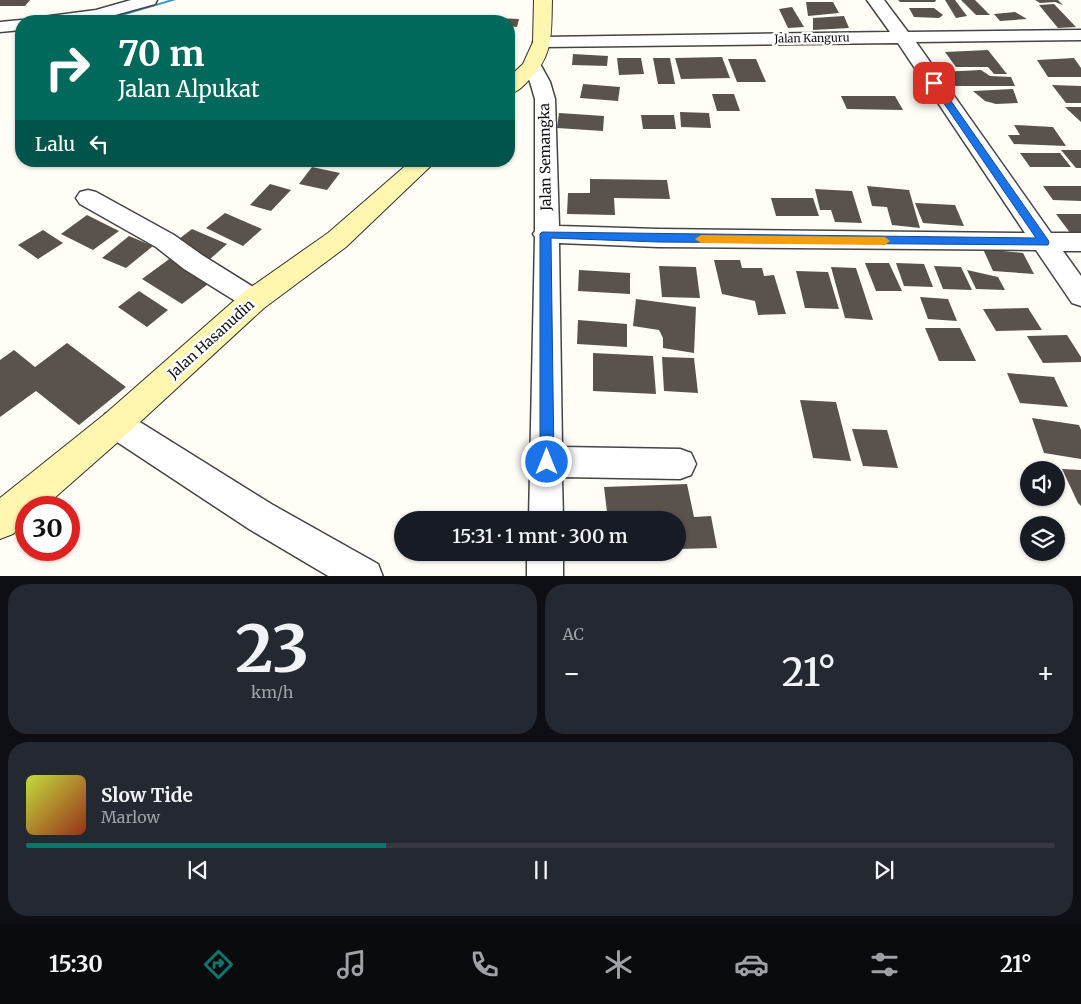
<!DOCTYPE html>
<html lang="id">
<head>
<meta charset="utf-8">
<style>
  body { margin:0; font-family:Merriweather,serif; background:#242831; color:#f1f3f6; height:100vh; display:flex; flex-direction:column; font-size:19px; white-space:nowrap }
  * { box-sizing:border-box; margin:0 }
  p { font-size:16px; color:#9ea1a6 }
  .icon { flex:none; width:28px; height:28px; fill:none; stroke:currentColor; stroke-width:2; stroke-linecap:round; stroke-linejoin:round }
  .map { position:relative; height:576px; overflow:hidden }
  .panel { display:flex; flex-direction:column; gap:8px; padding:8px; background:#0d0f14; flex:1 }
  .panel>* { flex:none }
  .top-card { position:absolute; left:15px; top:15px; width:500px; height:152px; border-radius:20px; box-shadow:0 1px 4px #0004; background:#00695c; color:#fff; overflow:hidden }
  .fabs { position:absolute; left:1020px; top:461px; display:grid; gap:10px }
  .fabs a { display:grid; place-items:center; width:45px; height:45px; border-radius:50%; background:#171b24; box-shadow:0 1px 4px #0004; font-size:25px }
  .speed { position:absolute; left:15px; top:496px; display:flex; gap:10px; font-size:25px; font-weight:700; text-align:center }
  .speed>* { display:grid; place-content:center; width:65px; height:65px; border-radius:50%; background:#171b24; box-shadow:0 1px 4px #0004; line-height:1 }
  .speed .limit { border:8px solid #d22; background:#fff; color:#111 }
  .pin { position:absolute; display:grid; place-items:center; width:42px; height:42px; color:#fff; margin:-21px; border-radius:10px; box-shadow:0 2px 8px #0006 }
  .me { position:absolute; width:55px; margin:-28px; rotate:0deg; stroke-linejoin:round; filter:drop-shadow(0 0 4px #0008) }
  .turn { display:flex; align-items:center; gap:18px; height:105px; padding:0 20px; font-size:22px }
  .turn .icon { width:65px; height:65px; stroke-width:2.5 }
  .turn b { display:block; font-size:35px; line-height:42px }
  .then { display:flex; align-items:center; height:48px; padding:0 20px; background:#0003; gap:10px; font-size:19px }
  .big { font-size:38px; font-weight:600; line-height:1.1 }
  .panel .tile { flex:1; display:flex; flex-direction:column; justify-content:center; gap:8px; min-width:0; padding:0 18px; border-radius:20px; background:#242831 }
  .panel .dial { align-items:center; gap:0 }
  .dial b { font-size:65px; line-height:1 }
  .song { display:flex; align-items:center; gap:15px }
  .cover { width:60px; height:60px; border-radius:8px; background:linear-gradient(135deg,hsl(70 70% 55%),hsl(10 70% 35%)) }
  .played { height:5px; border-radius:2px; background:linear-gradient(90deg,#0f766e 35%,#363941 35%) }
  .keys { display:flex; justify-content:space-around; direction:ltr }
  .heat { display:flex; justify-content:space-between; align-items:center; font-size:28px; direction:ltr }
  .panel .tiles { flex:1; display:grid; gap:8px; grid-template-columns:1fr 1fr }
  .tile:last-child { grid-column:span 2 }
  .trip { position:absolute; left:394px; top:511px; width:292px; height:50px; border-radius:25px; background:#171b24; box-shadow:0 1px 4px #0004; font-weight:600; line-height:50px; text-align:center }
  .menu { display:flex; height:80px; justify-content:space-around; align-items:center; background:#090b0e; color:#9ea1a6 }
  .menu .icon { width:35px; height:35px }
  .menu .selected { color:#0f766e }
  .menu b { font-size:22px; color:#f1f3f6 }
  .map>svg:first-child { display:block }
</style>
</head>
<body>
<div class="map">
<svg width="1081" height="577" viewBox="0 0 1081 577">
  <rect width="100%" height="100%" fill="#fffdf5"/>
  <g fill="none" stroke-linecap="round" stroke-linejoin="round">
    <polygon fill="#3f96cf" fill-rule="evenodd" points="169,0 176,0 105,21 99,21"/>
  </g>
  <g fill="#5a524d">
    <polygon points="0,0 30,0 25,6 0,6"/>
    <polygon points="898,0 936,0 935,2 900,2"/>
    <polygon points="945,0 955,0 967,16 956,18"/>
    <polygon points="961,0 975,0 990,15 976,15"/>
    <polygon points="1035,0 1058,0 1063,5 1055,2 1040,3"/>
    <polygon points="806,2 833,2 839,13 808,16"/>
    <polygon points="1054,4 1076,27 1058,28 1039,5"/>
    <polygon points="792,7 804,27 788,28 779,9"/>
    <polygon points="909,8 934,8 943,15 939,18 914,17"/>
    <polygon points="1015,12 1027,19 1000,21 994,14"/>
    <polygon points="844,16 849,28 813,30 813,18"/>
    <polygon points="491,18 519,19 517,27 509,26 509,21 489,21"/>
    <polygon points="988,50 1007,74 994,74 988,67 956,67 945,52"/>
    <polygon points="573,54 608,56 607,66 572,65"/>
    <polygon points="722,57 730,78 681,79 675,58"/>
    <polygon points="617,58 641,58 644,74 619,75"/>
    <polygon points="653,58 670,58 675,84 658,84"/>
    <polygon points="1074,58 1081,68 1081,77 1048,77 1037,60"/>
    <polygon points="728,59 756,59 766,82 737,82"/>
    <polygon points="981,70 990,76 1011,77 1015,86 953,86 940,72"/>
    <polygon points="583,84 620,87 618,101 580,98"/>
    <polygon points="1052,85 1081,86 1081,103 1066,103"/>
    <polygon points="1013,89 1018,103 996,104 985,101 973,91"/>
    <polygon points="712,94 734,94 740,111 717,111"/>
    <polygon points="841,96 895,96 903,110 847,109"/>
    <polygon points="1065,107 1081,107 1081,122"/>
    <polygon points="680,112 709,113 711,128 681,127"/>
    <polygon points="559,113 604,116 603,131 557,128"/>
    <polygon points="641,115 674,115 676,129 643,129"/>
    <polygon points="1014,125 1053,127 1066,146 1014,144 1008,135 1020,135"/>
    <polygon points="1061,150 1081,150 1081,168 1076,168"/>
    <polygon points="1020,153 1060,153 1071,167 1030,167"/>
    <polygon points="312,167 340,173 327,190 299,184"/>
    <polygon points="590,179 667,180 670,199 614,198 615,215 567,214 568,193 590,193"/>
    <polygon points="270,184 291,190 271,211 250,205"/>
    <polygon points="867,186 909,190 920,228 892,225 887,207 872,206"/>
    <polygon points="1043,186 1081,186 1081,201 1053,200"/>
    <polygon points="815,189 852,191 862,223 835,222 831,210 820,210"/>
    <polygon points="771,198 813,198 819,216 776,216"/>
    <polygon points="915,203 955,205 964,226 923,223"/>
    <polygon points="225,213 262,229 243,246 206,228"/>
    <polygon points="1056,214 1081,214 1081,234 1071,234"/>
    <polygon points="87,215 119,231 93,250 61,234"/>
    <polygon points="192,229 227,244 209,260 179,239"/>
    <polygon points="43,230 63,243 38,259 18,245"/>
    <polygon points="129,236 153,246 126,268 102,258"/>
    <polygon points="983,249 1023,253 1034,274 993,271"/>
    <polygon points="172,257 212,281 182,304 142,279"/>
    <polygon points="714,260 740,260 742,268 762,268 764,276 774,275 786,314 758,315 755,301 722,294"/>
    <polygon points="865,263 889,263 902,291 876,291"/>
    <polygon points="896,263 924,264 933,287 904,286"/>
    <polygon points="659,266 696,267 700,298 662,297"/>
    <polygon points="934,266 961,267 972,290 943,289"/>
    <polygon points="831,267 856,268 873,320 845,318"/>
    <polygon points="579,270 630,273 630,294 578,291"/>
    <polygon points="967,270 998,277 1005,290 976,289"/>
    <polygon points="796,271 828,272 839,309 805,308"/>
    <polygon points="139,291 168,310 147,327 118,307"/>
    <polygon points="920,297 948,299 957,321 928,319"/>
    <polygon points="636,299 696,307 694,353 663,348 663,338 659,330 633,326"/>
    <polygon points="1028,308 1042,330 996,331 983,309"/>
    <polygon points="578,320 627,324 627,347 577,344"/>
    <polygon points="925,328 960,328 976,361 939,361"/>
    <polygon points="1067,335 1081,357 1081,362 1043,363 1027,336"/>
    <polygon points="67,343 126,387 79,425 36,391 0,417 0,360 14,350 35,367"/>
    <polygon points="593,353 653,356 656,394 593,391"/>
    <polygon points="662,357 694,358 698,393 664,391"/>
    <polygon points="1007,373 1054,377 1068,407 1020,403"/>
    <polygon points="800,400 836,402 851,461 813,458"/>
    <polygon points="1032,418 1079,425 1081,430 1081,459 1044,453"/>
    <polygon points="852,429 887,430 898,468 863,466"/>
    <polygon points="1062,469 1081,470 1081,506 1078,503"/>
    <polygon points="687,484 694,517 711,516 717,548 678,549 678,520 608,520 604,487"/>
  </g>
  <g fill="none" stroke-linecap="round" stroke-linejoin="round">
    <defs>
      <g id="minor">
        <polygon points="131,0 157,0 155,4 97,20 41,21 44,17 50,16 96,10"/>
        <polygon points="867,0 884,0 908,32 1081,30 1081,40 916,42 1051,233 1081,233 1081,251 1063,251 1081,276 1081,306 1072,303 1036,250 658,247 559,243 562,447 680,449 691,453 696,464 691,475 680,479 562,477 563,520 529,520 535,237 533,234 535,231 535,99 530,82 523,66 525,62 532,60 539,62 550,82 555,99 559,226 658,229 1025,233 898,43 542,47 536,46 533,42 536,38 542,37 890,32"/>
        <polygon points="21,20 27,21 21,21 21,30 0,32 0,22"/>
        <polygon points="88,190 96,192 174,235 202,255 263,293 267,300 263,307 254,310 245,307 184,269 156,247 80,204 76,198 80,192"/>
        <polygon points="116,410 127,414 273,505 378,564 383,577 330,577 249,529 105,434 101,424 105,414"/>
        <rect x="527" y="552" width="36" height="25"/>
      </g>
      <g id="secondary">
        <path d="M 534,0 L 552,0 C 551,34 554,56 528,81 C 522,87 518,92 509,94 L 509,77 L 523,64 L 533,42 Z"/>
        <polygon points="411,161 436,161 346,247 264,308 127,434 43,508 26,508 26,522 13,534 0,539 0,498 105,414 244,292 328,233"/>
      </g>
    </defs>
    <use href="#minor" stroke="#444" stroke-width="3"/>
    <use href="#secondary" stroke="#333" stroke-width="2"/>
    <use href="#minor" fill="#fff" fill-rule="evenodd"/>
    <use href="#secondary" fill="#fff6b0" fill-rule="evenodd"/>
  </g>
  <polygon fill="#1a73e8" stroke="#114b97" points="931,81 937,81 1048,240 1049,242 1048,245 658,242 551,238 554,462 552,467 547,469 542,467 540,462 540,234 542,232 1036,238 930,83"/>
  <polygon fill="#f59e0b" points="701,235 885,237 890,241 885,245 701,243 695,239"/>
  <g text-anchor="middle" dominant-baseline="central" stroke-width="5" stroke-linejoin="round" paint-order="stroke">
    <g font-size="11" fill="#111" stroke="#fff">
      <text transform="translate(812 38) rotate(-1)">Jalan Kanguru</text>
    </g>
    <g font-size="14" fill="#111" stroke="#fff">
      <text transform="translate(545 157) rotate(-91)">Jalan Semangka</text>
      <text transform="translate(211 339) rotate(-42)">Jalan Hasanudin</text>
    </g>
  </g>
</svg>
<div class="fabs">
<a><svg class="icon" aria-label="sound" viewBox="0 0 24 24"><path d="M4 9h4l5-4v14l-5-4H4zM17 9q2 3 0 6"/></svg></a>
<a><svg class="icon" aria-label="layers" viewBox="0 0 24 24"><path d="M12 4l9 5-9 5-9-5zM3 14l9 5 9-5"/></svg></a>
</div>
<div class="speed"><div class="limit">30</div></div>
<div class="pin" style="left:934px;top:83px;background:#d93025"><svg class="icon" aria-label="arrive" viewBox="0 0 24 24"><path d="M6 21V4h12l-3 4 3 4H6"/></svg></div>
<svg class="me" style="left:547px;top:462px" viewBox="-20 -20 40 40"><circle r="17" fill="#1a73e8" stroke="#fff" stroke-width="3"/><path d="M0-11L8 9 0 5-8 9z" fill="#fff"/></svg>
<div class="trip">15:31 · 1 mnt · 300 m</div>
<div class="top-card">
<div class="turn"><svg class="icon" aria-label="right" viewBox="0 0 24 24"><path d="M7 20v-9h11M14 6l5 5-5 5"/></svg><div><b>70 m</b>Jalan Alpukat</div></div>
<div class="then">Lalu<svg class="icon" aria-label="left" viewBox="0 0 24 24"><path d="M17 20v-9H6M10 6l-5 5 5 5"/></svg></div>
</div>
</div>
<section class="panel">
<div class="tiles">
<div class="tile dial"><b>23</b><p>km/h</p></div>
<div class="tile"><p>AC</p>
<div class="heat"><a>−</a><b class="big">21°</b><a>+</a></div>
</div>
<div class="tile">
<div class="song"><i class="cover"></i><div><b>Slow Tide</b><p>Marlow</p></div></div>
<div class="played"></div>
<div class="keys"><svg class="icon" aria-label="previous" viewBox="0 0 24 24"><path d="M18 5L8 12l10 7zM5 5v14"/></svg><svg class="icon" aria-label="pause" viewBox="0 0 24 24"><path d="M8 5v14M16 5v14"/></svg><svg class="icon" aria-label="next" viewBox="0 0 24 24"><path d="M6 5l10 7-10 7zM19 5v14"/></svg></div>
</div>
</div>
</section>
<nav class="menu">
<b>15:30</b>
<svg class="icon selected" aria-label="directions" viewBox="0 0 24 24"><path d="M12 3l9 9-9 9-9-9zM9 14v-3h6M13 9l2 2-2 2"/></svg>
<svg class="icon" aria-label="music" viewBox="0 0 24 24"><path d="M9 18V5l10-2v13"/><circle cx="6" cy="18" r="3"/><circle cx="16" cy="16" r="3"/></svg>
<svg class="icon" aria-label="phone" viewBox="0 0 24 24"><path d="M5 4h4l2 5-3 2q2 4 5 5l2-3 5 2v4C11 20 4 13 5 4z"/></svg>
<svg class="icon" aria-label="climate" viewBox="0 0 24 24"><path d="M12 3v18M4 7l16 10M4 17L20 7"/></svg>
<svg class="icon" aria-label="car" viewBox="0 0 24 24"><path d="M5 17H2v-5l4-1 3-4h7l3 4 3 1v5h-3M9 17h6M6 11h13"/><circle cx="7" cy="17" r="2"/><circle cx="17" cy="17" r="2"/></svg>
<svg class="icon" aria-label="filters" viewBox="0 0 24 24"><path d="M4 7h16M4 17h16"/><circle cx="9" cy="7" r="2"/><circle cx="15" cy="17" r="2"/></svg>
<b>21°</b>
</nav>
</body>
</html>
